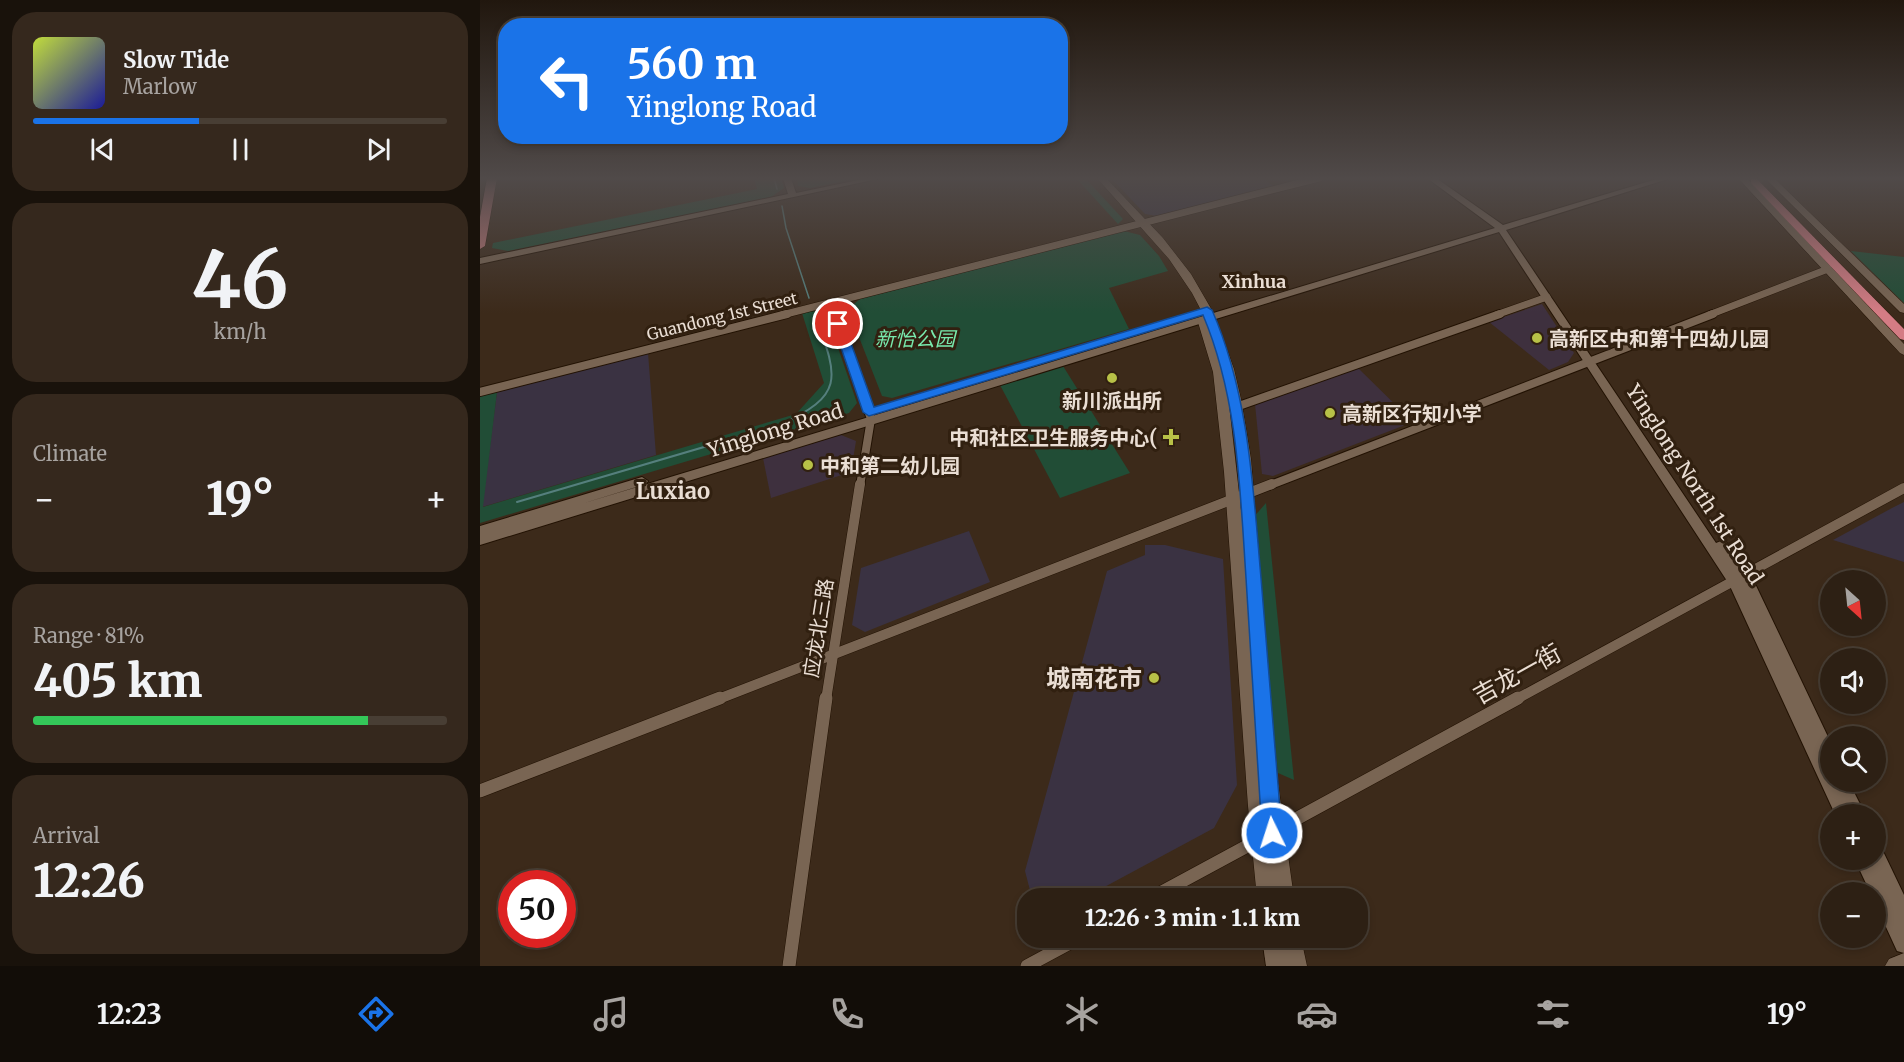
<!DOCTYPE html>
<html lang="en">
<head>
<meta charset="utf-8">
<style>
  body { margin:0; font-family:Merriweather,"Noto Sans SC",serif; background:#35281d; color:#f1f3f6; height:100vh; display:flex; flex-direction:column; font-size:22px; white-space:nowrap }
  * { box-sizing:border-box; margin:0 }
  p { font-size:20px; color:#a7a3a0 }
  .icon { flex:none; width:33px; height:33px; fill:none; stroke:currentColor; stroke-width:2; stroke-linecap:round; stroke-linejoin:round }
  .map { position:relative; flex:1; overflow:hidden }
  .panel { display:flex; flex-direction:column; gap:12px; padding:12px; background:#19120b; width:480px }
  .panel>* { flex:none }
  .hud { position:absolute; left:18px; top:18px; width:570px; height:126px; border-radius:24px; box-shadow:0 3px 9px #0003,0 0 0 2px #483e34; background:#1a73e8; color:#fff; overflow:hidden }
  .needle { width:39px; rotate:153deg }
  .buttons { position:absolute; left:1340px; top:570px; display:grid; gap:12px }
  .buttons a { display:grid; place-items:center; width:66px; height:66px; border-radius:50%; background:#2d2014; box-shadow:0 3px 9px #0003,0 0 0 2px #483e34; font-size:30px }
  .speed { position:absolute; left:18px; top:870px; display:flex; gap:12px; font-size:30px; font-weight:700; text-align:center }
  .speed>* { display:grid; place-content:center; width:78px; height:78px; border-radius:50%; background:#2d2014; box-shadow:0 3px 9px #0003,0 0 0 2px #483e34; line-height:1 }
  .speed .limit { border:9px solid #d22; background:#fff; color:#111 }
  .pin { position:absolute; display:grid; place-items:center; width:51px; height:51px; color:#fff; margin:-26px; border:3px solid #fff; border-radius:50%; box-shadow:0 2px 6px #0007 }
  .me { position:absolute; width:66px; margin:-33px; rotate:356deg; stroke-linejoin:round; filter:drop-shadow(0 0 4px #0008) }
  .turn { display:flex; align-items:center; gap:21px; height:126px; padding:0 30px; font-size:27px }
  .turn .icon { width:78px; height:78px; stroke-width:2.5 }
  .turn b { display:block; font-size:42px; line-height:51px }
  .big { font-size:45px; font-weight:800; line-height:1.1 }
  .panel .widget { flex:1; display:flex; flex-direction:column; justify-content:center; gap:9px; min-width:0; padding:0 21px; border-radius:24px; background:#35281d }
  .panel .dial { align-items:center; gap:0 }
  .dial b { font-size:78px; line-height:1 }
  .song { display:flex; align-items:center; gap:18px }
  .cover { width:72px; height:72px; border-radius:9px; background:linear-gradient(135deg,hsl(70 70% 55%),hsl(240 70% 35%)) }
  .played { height:6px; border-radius:3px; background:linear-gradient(90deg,#1a73e8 40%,#483e34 40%) }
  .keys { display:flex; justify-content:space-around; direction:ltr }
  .heat { display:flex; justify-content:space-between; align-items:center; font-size:33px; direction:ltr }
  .charge { height:9px; border-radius:4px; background:linear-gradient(90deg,#34c759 81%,#483e34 0) }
  .trip { position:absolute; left:537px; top:888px; width:351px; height:60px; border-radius:24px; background:#2d2014; box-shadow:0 3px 9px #0003,0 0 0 2px #483e34; font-weight:800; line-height:60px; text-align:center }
  .tabs { display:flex; height:96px; justify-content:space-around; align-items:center; background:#120d08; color:#a7a3a0 }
  .tabs .icon { width:42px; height:42px }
  .tabs .on { color:#1a73e8 }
  .tabs b { font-size:27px; color:#f1f3f6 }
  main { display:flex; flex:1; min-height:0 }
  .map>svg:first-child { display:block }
</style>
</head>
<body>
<main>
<section class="panel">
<div class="widget">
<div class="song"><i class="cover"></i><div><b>Slow Tide</b><p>Marlow</p></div></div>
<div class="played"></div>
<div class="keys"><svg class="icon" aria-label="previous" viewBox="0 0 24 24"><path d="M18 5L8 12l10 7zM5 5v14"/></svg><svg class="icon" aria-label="pause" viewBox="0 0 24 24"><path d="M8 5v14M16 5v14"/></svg><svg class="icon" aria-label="next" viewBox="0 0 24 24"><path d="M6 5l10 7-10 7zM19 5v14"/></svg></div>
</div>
<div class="widget dial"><b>46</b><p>km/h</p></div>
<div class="widget"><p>Climate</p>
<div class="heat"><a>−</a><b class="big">19°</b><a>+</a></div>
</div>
<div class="widget"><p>Range · 81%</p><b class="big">405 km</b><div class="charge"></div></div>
<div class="widget"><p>Arrival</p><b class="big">12:26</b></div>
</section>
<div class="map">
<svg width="1424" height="966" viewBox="0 0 1424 966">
  <rect width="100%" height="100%" fill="#3c2a1a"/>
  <g fill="#3a3242">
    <polygon points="631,178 783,178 793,186 677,216 665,214"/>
    <polygon points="168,353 176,455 2,507 17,392"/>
    <polygon points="1424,502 1424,562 1353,540 1412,508"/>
    <polygon points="489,531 510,582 385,632 372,625 381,568"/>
    <polygon points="665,545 685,545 743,559 757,785 734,828 604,898 552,898 545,871 627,571 665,555"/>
  </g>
  <g fill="#3e303e">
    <polygon points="1062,304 1094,353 1088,362 1069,370 1009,322"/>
    <polygon points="878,368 933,422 793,476 782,474 775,404"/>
    <polygon points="361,435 376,441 371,472 291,498 283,458"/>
  </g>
  <g fill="#214d36">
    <polygon points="274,178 301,178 304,188 291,197 28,251 12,248 13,243 277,189"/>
    <polygon points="327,178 379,178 330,188 318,186 317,180"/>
    <polygon points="596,178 605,178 643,219 638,224"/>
    <polygon points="644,231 660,235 679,256 688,271 629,288 649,329 412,398 402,396 368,309 380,299"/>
    <polygon points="1371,251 1424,257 1424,303"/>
    <polygon points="331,311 346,313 377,403 369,413 0,523 0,396 17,392 3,507 316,414 344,383 322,313"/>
    <polygon points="583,366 650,473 580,498 520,385"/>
    <polygon points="786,503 814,780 798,773 772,519"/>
  </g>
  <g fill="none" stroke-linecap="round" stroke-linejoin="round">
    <g stroke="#557f7d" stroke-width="1.5">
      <polyline points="294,178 297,189"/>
      <polyline points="302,206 306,228 329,298"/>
    </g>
    <path stroke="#557f7d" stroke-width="2" d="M 37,502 L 299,425 C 366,395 358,378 335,315"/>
    <polyline stroke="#564536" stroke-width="10" stroke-dasharray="10 5" stroke-linecap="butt" points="1279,178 1283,180"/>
    <defs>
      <g id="minor-far3">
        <polyline points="350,302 355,315"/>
        <polyline points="302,315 839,178"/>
        <polyline points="1016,315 1067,297"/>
        <polyline points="1229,315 1348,269"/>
      </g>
      <g id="minor-far2">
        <polyline points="354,314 391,419 380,486"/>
        <polyline points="0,392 307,314"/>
        <polyline points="756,407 1020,314"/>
        <polyline points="788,486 1233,314"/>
      </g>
      <g id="minor-far1">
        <polyline points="236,700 792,484"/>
        <polyline points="346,700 380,484"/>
        <polyline points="1035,700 1424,488"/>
      </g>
      <g id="minor">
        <polyline points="0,791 240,698"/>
        <polyline points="794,831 1038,698"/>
        <polyline points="671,898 782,838"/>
        <polyline points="309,966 346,698"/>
        <polyline points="547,966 599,938"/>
      </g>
      <g id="tertiary">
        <polygon points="303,178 311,178 316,193 388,178 402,178 0,264 0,258 308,194"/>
        <polygon points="947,178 956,178 1023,225 1180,178 1191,178 1026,230 1236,543 1241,541 1246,542 1269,571 1350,741 1350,766 1348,765 1350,782 1369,782 1385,814 1355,814 1249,584 1019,232 0,545 0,526 162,477 168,481 166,484 101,504 1015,228"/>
        <polygon points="1395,844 1401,847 1424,895 1424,953 1417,951 1395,903 1395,892 1390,892 1375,860 1395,860"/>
      </g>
      <g id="secondary">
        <path d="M 617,178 L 626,178 L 683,238 L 711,274 L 733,312 L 754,369 L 761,399 L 771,459 L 796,769 L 814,898 L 777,898 L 768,806 L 744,472 L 733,372 L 717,319 L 724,316 L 712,293 L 689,259 ZM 747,387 L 754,429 L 762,519 Z"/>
        <polygon points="1258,178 1267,178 1424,344 1424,355 1420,353"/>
        <polygon points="1285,178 1294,178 1424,304 1424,313 1420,312"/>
        <polygon points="782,938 821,938 827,966 786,966"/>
        <polygon points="1424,953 1424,966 1405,966 1409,959"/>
      </g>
      <polygon id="primary" points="7,178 17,178 5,246 0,249 0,217"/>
      <polygon id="trunk" points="1271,179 1277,179 1424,329 1424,340 1420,339 1271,183"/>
    </defs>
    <use href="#minor-far3" stroke="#221203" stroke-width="8"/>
    <use href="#minor-far2" stroke="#221203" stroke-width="10"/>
    <use href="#minor-far1" stroke="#221203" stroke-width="11"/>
    <use href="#minor" stroke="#221203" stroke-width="14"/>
    <use href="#tertiary" stroke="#221203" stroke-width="2"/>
    <use href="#secondary" stroke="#221203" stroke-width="1"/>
    <use href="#primary" stroke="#221203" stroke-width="1"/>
    <use href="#trunk" stroke="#221203" stroke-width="1"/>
    <use href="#minor-far3" stroke="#796553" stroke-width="7"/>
    <use href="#minor-far2" stroke="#796553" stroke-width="8"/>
    <use href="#minor-far1" stroke="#796553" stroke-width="10"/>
    <use href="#minor" stroke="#796553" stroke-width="13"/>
    <use href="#tertiary" fill="#796553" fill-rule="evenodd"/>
    <use href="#secondary" fill="#796553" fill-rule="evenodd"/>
    <use href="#primary" fill="#bd7678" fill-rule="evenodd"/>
    <use href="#trunk" fill="#d47c84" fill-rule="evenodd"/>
  </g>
  <linearGradient id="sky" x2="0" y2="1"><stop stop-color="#21170e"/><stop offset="0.57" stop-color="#504a49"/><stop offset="1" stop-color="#504a49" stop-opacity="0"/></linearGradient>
  <rect width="1424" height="313" fill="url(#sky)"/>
  <path fill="#1a73e8" stroke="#114b97" stroke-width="1.5" d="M 727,307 L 732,310 C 769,395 773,487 781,578 C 788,663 795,748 802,833 L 799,839 L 792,842 L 785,839 L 782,833 C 777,748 771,663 766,578 C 760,489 758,398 723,315 L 389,416 L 383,412 L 353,324 L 358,321 L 364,324 L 394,407 Z"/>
  <g fill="#b8c147" stroke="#312010" stroke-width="2">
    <circle cx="1057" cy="338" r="6"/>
    <circle cx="632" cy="378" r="6"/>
    <circle cx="850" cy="413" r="6"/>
    <path d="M688 428h6v6h6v6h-6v6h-6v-6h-6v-6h6z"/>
    <circle cx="328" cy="465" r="6"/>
    <circle cx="674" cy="678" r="6"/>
  </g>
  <g text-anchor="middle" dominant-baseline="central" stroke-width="6" stroke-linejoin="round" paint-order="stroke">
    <g font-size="16" fill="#eaded4" stroke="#312010">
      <text transform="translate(242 316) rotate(-14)">Guandong 1st Street</text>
    </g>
    <g font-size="18" font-weight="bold" fill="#eaded4" stroke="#312010">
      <text x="774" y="281">Xinhua</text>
    </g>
    <g font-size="20" font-style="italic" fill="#78e9ad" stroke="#312010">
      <text x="435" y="338">新怡公园</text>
    </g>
    <g font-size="20" font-weight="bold" fill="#eaded4" stroke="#312010" text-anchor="start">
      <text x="1069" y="338">高新区中和第十四幼儿园</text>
      <text x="632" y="400" text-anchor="middle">新川派出所</text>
      <text x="862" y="413">高新区行知小学</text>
      <text x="678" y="437" text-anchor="end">中和社区卫生服务中心(</text>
      <text x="340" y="465">中和第二幼儿园</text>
    </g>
    <g font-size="20" fill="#eaded4" stroke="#312010">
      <text transform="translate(295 430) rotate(-17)">Yinglong Road</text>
      <text transform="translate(1215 484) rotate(57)">Yinglong North 1st Road</text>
      <text transform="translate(338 628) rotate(-81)">应龙北三路</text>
    </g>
    <g font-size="22" font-weight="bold" fill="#eaded4" stroke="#312010">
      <text x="193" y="491">Luxiao</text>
    </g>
    <g font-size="24" fill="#eaded4" stroke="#312010">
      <text transform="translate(1037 674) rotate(-29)">吉龙一街</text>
    </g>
    <g font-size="24" font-weight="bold" fill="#eaded4" stroke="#312010" text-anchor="end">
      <text x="662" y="678">城南花市</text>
    </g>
  </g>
</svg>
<div class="buttons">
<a><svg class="needle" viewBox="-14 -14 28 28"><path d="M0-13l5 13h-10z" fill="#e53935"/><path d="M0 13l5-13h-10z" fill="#a7a3a0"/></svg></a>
<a><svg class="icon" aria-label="sound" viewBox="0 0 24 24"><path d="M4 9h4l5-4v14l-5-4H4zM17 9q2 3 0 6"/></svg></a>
<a><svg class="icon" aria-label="search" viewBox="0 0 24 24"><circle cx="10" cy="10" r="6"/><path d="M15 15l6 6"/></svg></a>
<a>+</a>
<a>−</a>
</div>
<div class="speed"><div class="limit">50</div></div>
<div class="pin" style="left:358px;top:324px;background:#d93025"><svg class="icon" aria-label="arrive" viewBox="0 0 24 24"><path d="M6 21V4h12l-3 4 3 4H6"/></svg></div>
<svg class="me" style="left:792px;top:833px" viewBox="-20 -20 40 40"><circle r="17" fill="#1a73e8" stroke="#fff" stroke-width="3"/><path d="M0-11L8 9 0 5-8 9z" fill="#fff"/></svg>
<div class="trip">12:26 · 3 min · 1.1 km</div>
<div class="hud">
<div class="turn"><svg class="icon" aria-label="left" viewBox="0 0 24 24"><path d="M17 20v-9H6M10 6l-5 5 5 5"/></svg><div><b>560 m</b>Yinglong Road</div></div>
</div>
</div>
</main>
<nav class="tabs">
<b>12:23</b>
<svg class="icon on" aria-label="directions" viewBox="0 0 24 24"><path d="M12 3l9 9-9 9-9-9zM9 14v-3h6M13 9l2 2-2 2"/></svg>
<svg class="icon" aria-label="music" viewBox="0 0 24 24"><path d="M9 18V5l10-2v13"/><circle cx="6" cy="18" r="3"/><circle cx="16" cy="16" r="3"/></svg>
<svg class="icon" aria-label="phone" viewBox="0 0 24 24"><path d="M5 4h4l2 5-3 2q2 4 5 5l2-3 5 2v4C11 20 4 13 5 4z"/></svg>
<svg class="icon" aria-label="climate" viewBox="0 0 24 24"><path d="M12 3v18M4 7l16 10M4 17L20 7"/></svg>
<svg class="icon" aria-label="car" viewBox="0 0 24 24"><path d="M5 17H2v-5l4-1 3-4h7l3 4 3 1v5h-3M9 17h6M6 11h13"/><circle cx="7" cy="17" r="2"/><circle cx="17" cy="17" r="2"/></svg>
<svg class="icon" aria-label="filters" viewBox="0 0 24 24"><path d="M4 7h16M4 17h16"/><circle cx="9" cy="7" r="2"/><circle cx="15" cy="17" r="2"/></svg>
<b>19°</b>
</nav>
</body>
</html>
